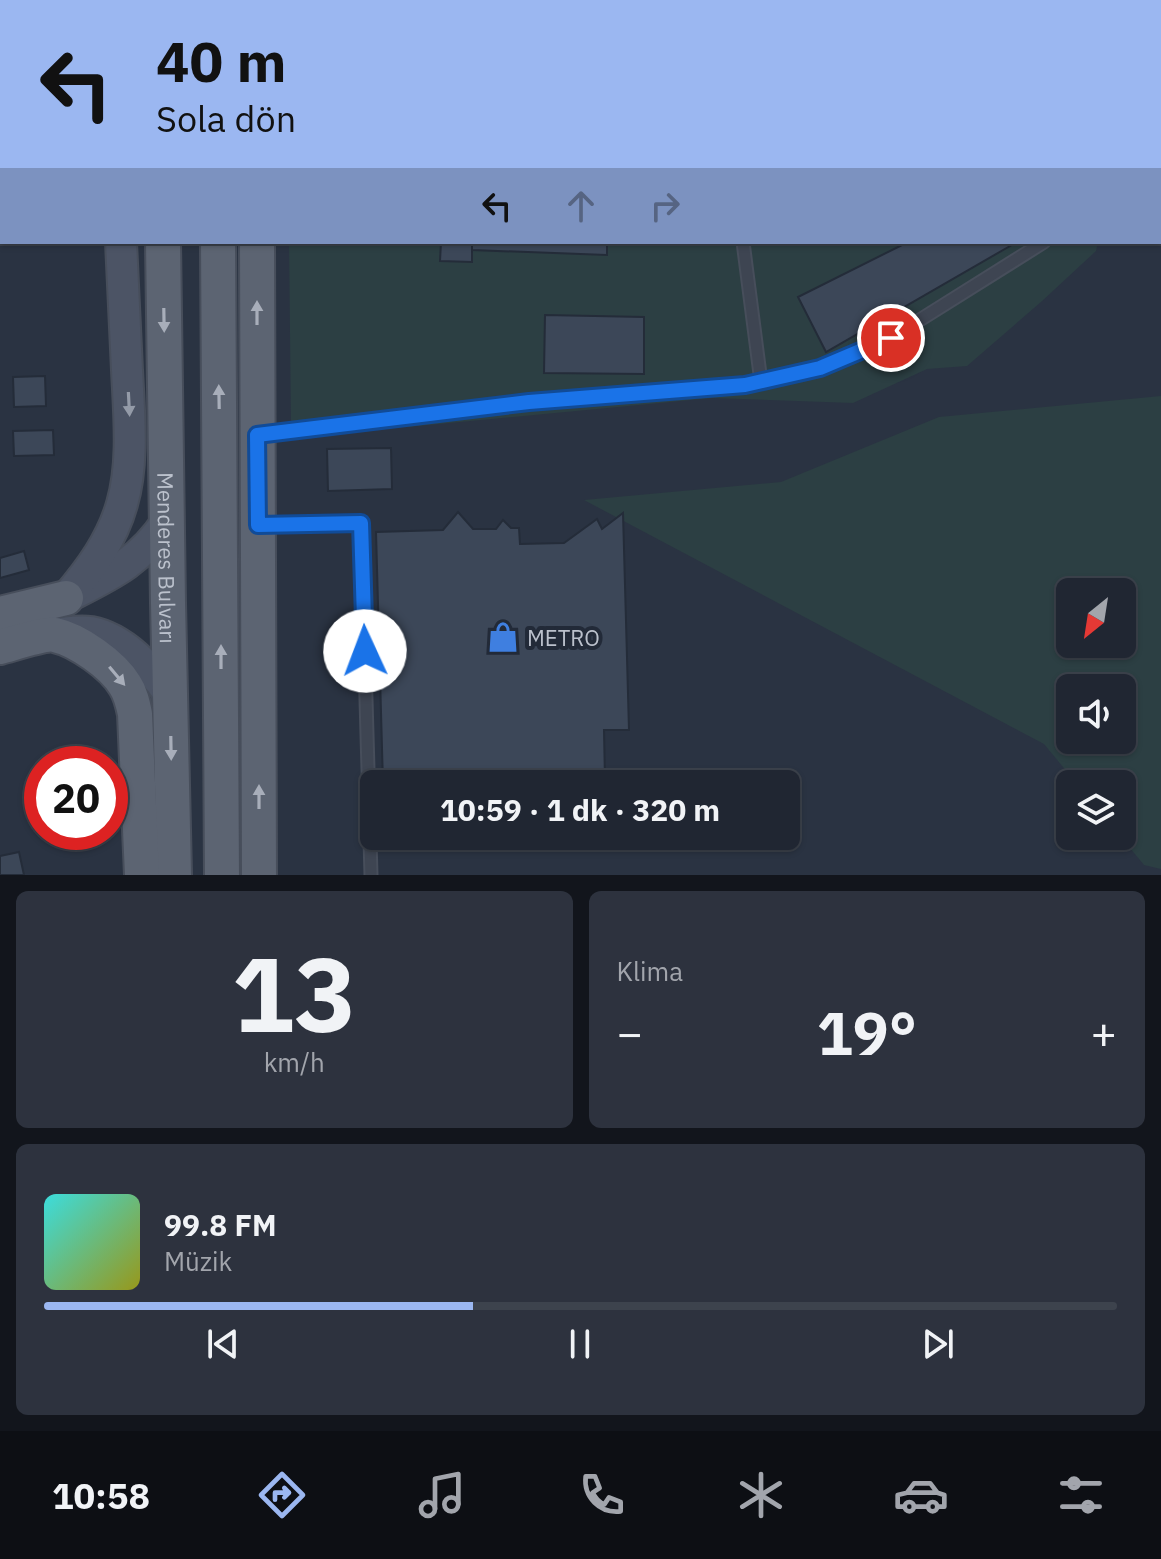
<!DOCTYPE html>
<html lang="tr">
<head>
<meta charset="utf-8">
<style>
  body { margin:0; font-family:"IBM Plex Sans",sans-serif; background:#2d323e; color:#f1f3f6; height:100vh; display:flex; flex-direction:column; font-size:30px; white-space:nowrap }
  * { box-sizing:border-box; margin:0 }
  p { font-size:26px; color:#a2a5ac }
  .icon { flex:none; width:44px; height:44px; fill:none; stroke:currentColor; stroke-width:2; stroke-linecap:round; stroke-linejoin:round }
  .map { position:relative; height:875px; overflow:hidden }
  .drawer { display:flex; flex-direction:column; gap:16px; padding:16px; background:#12151c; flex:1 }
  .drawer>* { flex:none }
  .guide { position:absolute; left:0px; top:0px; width:1162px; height:244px; box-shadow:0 2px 6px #0004,0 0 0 2px #3d434d; background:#9bb7f1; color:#111; overflow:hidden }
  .needle { width:52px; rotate:210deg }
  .controls { position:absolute; left:1056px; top:578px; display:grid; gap:16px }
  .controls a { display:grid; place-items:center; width:80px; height:80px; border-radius:12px; background:#202632; box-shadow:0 2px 6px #0004,0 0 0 2px #3d434d; font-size:40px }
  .speed { position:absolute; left:24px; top:746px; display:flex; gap:16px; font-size:40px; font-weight:700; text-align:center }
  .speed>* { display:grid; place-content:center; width:104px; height:104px; border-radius:50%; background:#202632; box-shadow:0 2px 6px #0004,0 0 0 2px #3d434d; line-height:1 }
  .speed .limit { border:12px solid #d22; background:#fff; color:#111 }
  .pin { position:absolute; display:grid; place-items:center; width:68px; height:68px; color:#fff; margin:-34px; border:4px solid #fff; border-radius:50%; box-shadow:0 2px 8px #0007 }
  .me { position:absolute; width:88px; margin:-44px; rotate:358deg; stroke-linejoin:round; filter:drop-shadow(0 0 6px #0008) }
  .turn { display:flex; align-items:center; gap:28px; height:168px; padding:0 24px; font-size:36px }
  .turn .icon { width:104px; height:104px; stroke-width:2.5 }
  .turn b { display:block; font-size:56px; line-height:68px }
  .lanes { display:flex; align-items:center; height:76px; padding:0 24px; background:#0003; justify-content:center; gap:40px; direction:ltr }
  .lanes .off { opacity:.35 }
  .big { font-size:60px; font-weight:800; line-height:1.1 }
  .drawer .tile { flex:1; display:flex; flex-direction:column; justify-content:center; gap:12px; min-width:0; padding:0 28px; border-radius:12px; background:#2d323e }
  .drawer .dial { align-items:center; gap:0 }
  .dial b { font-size:104px; line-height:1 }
  .song { display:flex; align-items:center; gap:24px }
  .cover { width:96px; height:96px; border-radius:12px; background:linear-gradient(135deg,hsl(180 70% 55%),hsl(60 70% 35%)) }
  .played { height:8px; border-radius:4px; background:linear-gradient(90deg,#9bb7f1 40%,#3d434d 40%) }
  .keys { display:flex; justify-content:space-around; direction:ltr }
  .heat { display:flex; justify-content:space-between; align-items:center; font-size:44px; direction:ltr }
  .drawer .tiles { flex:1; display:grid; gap:16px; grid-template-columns:1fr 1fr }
  .tile:last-child { grid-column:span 2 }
  .trip { position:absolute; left:360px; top:770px; width:440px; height:80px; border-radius:12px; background:#202632; box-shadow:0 2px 6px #0004,0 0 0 2px #3d434d; font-weight:800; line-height:80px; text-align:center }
  .tabs { display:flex; height:128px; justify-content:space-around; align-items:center; background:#0d0f14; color:#a2a5ac }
  .tabs .icon { width:56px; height:56px }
  .tabs .on { color:#9bb7f1 }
  .tabs b { font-size:36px; color:#f1f3f6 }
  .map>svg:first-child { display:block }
</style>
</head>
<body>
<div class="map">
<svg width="1161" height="875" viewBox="0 0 1161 875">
  <rect width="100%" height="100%" fill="#2a3342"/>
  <g fill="#2c3f43" fill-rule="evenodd">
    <polygon points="282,0 1161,0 1161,58 1160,2 282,2"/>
    <polygon points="289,242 1098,242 1096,251 1041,302 967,366 927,369 853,403 712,398 407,427 291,422"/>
    <path d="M 1161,396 L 1161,869 L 1144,865 L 1120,836 L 1122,836 L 1122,784 L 1077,784 L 1044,744 L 584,500 L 781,482 L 939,417 ZM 1070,592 L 1122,592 L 1122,644 L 1070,644 ZM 1070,688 L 1122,688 L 1122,740 L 1070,740 Z"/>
  </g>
  <g fill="#3c4758" stroke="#242c39" stroke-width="2">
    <polygon points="441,242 472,242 472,262 440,261"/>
    <polygon points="472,242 607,242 607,255 472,250"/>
    <polygon points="908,242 1017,242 826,352 798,297"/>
    <polygon points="545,315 644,317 644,374 544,373"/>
    <polygon points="45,376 46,406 14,407 13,377"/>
    <polygon points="53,430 54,455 14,456 13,431"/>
    <polygon points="391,448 392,489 328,491 327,449"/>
    <polygon points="458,512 473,529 496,529 503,520 511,528 519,528 520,544 564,543 597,519 602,529 623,513 629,730 604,730 605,780 383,784 376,532 443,530"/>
    <polygon points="24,551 29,570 0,578 0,558"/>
    <polygon points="19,852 24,875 0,875 0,856"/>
  </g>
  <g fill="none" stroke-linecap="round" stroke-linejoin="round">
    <defs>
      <g id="lane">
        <polyline points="464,2 468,0"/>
        <polyline points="1160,48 1161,47"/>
        <polyline points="743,242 761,382"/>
        <polyline points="262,435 529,402 745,385 820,368 891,338 1044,242"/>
        <polyline points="261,525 361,523 371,875"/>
      </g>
      <polyline id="street" points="0,88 2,88"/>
      <g id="secondary">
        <polyline points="117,0 117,2"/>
        <path d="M 75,593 C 115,573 142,559 167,521"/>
        <path d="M 66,598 C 90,570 112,540 122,504 C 134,463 129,413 127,370 C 125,328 123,285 121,242"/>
        <path d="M 52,634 C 65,633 78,630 91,632 C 123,638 152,669 170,695"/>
      </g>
      <g id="primary">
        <polyline points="159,0 159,2"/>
        <polyline points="215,0 215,2"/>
        <polyline points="255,0 255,2"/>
        <path id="s1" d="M 163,242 L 168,603 L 174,875"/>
        <polyline points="218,242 222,875"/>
        <polyline points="257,242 259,875"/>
        <polyline points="0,614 66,598"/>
        <path d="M 0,647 C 12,644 45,633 55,635 C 78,640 113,665 125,685 C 131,694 133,704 135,714 L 142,875"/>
      </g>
    </defs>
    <use href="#lane" stroke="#474e5b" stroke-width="15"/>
    <use href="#street" stroke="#474e5b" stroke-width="26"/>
    <use href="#secondary" stroke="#474e5b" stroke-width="34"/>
    <use href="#primary" stroke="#474e5b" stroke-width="38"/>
    <use href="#lane" stroke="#3e4552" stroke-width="11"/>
    <use href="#street" stroke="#3e4552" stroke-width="22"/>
    <use href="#secondary" stroke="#4c5465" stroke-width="30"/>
    <use href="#primary" stroke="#5c6472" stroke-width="34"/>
  </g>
  <defs><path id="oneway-solid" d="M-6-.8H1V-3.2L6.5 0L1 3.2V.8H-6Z" transform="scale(2)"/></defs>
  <g fill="#a8aeba">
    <use href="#oneway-solid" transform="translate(257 313) rotate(-90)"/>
    <use href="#oneway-solid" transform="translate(164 320) rotate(89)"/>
    <use href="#oneway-solid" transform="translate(219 397) rotate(-91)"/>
    <use href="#oneway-solid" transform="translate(221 657) rotate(-90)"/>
    <use href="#oneway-solid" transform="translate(117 676) rotate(50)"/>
    <use href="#oneway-solid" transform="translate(171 748) rotate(89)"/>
    <use href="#oneway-solid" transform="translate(259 797) rotate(-90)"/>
  </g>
  <use fill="#949ba8" href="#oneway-solid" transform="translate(129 404) rotate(87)"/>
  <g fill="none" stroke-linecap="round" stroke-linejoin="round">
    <defs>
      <polyline id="route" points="365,651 361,523 258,525 257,435 529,402 745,385 820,368 891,338"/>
    </defs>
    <use href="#route" stroke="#114b97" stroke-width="20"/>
    <use href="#route" stroke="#1a73e8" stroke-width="14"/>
  </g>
  <defs>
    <symbol id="shop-bare" viewBox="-9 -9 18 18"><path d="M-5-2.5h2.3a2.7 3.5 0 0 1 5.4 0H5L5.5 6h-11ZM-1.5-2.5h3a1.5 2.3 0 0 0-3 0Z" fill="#3f7fe0" stroke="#222a38" stroke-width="2.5" paint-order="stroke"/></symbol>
  </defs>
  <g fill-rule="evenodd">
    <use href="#shop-bare" x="481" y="615" width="44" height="44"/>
  </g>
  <g text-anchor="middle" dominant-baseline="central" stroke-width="8" stroke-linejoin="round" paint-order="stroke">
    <g font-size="22" fill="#bbc1cc" stroke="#222a38">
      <text stroke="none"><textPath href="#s1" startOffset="316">Menderes Bulvarı</textPath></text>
    </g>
    <g font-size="22" fill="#bbc1cc" stroke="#222a38" text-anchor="start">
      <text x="527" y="637">METRO</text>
    </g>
  </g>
</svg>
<div class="controls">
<a><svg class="needle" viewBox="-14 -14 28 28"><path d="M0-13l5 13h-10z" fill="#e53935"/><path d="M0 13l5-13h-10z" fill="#a2a5ac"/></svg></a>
<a><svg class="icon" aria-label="sound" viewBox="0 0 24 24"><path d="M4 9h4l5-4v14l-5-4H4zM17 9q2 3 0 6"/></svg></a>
<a><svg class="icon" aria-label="layers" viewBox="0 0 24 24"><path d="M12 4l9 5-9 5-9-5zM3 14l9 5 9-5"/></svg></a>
</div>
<div class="speed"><div class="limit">20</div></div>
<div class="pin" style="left:891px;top:338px;background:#d93025"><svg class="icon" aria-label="arrive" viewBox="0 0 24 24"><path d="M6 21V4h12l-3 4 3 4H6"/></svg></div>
<svg class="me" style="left:365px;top:651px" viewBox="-20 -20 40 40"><circle r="19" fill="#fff"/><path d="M0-13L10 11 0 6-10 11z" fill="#1a73e8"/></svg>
<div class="trip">10:59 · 1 dk · 320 m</div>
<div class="guide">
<div class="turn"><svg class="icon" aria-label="left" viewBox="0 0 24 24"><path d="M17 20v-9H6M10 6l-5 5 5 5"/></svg><div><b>40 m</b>Sola dön</div></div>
<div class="lanes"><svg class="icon" aria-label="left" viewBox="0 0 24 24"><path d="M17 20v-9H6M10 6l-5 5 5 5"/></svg><svg class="icon off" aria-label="ahead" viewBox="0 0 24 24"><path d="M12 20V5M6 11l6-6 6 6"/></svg><svg class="icon off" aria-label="right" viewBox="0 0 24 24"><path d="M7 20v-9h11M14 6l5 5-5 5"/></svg></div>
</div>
</div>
<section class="drawer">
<div class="tiles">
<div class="tile dial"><b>13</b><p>km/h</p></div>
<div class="tile"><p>Klima</p>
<div class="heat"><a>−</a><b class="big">19°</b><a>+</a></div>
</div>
<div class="tile">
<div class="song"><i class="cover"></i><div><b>99.8 FM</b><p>Müzik</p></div></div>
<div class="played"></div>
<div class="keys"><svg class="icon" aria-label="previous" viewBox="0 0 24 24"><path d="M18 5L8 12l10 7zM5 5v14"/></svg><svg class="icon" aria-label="pause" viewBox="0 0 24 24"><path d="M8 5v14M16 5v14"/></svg><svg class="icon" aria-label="next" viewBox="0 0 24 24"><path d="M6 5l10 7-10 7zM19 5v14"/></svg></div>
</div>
</div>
</section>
<nav class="tabs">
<b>10:58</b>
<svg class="icon on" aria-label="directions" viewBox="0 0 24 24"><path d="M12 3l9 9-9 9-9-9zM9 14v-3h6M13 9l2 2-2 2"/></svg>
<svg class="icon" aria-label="music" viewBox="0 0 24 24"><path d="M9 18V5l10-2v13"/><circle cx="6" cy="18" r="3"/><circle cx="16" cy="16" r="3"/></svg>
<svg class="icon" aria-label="phone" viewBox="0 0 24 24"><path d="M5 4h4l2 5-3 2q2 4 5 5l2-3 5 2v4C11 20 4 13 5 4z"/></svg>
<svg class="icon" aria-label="climate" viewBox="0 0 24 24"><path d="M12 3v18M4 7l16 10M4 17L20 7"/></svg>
<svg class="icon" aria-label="car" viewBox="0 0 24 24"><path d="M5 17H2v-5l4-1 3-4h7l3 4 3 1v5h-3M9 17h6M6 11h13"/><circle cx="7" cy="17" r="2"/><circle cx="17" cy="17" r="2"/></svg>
<svg class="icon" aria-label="filters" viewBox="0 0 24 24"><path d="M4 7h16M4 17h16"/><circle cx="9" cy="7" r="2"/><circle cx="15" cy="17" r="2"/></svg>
</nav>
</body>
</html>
